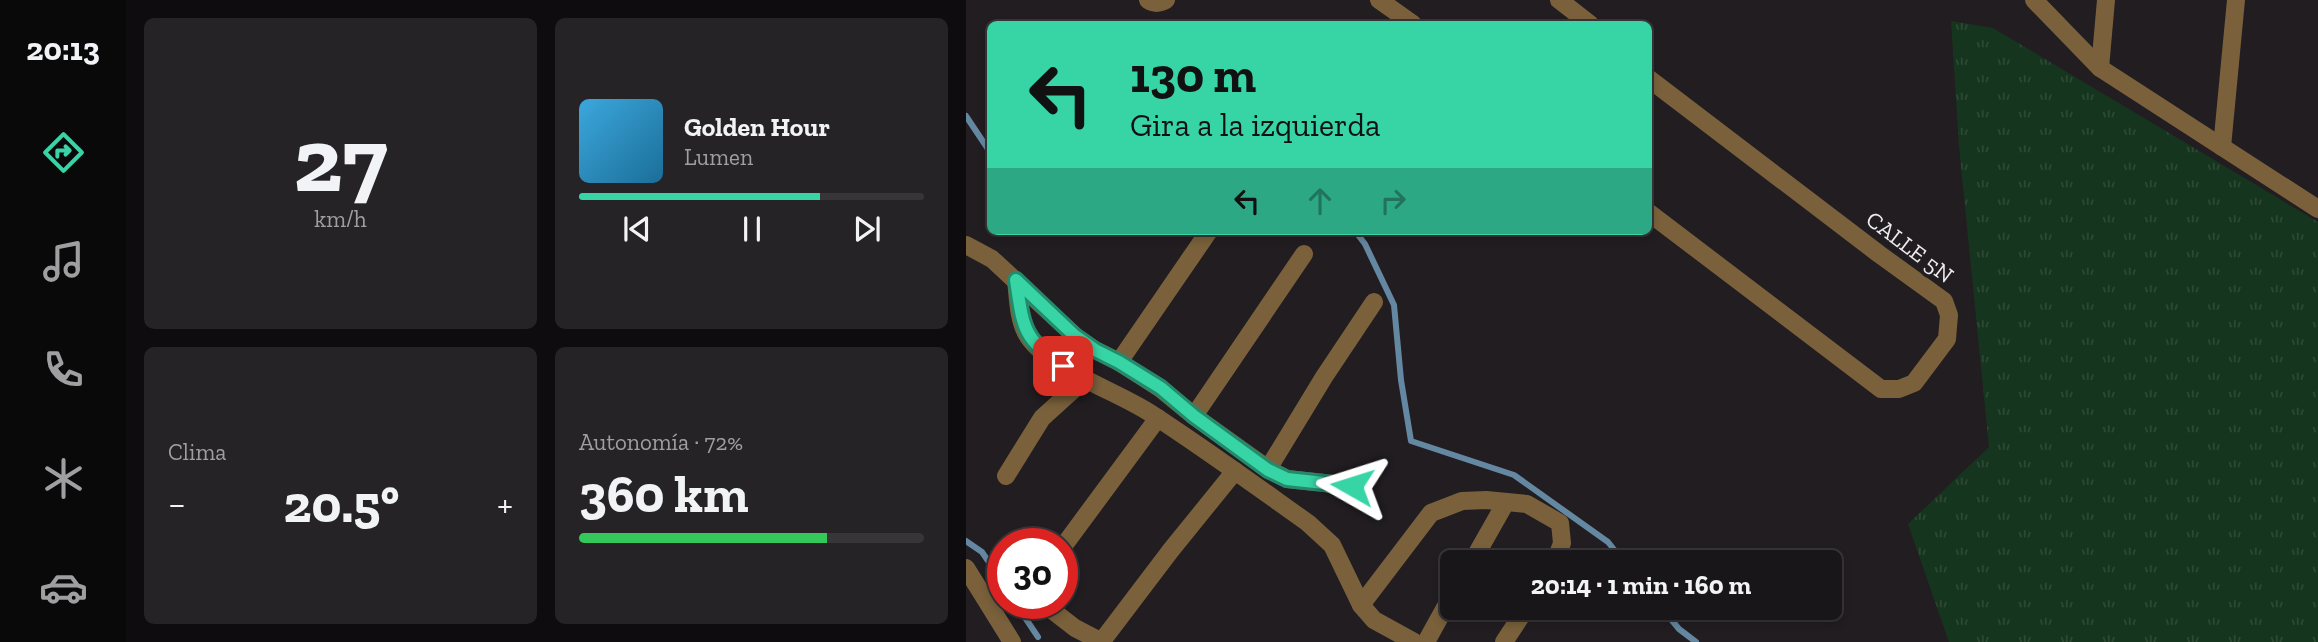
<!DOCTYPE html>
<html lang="es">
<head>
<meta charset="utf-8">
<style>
  body { margin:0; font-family:"Zilla Slab",serif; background:#262326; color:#f1f3f6; height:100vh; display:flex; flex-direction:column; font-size:26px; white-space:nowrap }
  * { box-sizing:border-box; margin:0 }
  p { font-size:23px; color:#9f9fa2 }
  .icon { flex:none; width:38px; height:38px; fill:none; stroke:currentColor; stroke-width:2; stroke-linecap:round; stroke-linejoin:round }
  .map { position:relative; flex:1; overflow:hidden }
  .side { display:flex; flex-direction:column; gap:18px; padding:18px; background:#0e0c0e; width:840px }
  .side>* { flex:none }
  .top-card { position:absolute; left:21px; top:21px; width:665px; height:214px; border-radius:10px; box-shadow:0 4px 10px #0003,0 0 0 2px #373538; background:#37d4a6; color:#111; overflow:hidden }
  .speed { position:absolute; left:21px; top:528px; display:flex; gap:14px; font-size:35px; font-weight:700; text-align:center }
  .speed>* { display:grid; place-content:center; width:91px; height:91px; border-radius:50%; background:#191619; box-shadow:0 4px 10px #0003,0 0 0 2px #373538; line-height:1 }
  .speed .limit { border:10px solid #d22; background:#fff; color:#111 }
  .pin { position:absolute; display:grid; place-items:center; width:60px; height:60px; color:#fff; margin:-30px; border-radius:14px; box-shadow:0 4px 10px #0006 }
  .me { position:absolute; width:77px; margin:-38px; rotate:276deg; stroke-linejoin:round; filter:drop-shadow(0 0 5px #0008) }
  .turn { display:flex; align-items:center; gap:24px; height:147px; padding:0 28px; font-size:32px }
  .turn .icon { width:91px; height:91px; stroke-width:2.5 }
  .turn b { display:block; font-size:49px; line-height:60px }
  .lanes { display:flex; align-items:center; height:66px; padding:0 28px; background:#0003; justify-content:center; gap:35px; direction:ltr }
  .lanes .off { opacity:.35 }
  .big { font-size:52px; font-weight:700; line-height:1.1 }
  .side .widget { flex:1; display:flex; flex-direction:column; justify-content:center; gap:10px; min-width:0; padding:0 24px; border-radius:10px; background:#262326 }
  .side .dial { align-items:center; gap:0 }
  .dial b { font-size:91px; line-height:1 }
  .song { display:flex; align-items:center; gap:21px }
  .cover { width:84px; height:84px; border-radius:10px; background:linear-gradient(135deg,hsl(200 70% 55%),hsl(200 70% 35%)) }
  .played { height:7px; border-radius:4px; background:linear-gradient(90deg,#37d4a6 70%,#373538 70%) }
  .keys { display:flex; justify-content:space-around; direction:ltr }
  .heat { display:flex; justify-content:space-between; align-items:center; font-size:38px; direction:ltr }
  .charge { height:10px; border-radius:5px; background:linear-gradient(90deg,#34c759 72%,#373538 0) }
  .side .tiles { flex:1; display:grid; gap:18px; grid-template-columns:repeat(2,1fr) }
  .trip { position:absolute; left:474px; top:550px; width:402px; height:70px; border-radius:10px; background:#191619; box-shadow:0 4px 10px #0003,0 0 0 2px #373538; font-weight:700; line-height:70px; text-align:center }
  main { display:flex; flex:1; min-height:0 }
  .tabs { display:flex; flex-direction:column; width:126px; justify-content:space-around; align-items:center; background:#0a090a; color:#9f9fa2 }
  .tabs .icon { width:49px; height:49px }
  .tabs .active { color:#37d4a6 }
  .tabs b { font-size:32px; color:#f1f3f6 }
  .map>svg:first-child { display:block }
</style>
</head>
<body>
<main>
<nav class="tabs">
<b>20:13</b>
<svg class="icon active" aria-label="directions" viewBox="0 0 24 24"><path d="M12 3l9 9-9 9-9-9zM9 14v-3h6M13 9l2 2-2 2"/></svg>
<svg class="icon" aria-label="music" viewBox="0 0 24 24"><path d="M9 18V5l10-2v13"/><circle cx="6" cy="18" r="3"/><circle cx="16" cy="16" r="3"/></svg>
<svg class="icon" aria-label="phone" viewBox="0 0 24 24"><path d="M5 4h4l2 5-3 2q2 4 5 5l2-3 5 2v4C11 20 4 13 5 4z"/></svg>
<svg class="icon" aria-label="climate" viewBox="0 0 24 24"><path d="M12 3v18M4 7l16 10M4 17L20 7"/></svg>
<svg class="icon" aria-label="car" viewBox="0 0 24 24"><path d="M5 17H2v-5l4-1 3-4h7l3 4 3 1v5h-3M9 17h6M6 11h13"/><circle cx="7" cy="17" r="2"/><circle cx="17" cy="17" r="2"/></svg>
</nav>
<section class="side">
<div class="tiles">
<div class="widget dial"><b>27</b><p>km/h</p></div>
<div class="widget">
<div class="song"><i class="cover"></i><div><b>Golden Hour</b><p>Lumen</p></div></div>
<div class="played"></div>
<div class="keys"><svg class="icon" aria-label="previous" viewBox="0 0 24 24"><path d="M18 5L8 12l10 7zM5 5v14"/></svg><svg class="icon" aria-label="pause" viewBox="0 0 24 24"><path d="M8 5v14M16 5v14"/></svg><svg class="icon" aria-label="next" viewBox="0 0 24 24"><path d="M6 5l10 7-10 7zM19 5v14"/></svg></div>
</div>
<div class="widget"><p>Clima</p>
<div class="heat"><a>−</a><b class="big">20.5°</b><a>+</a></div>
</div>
<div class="widget"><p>Autonomía · 72%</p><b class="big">360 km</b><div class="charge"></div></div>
</div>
</section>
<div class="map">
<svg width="1352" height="642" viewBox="0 0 1352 642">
  <defs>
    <pattern id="grass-tufts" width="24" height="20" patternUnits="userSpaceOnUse" patternTransform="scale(1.75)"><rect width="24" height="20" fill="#16351f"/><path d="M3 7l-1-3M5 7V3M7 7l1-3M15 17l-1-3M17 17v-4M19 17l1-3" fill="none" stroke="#2d4935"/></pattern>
  </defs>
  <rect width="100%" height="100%" fill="#211d21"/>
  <polygon fill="url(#grass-tufts)" points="985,21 1027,28 1352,222 1352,642 983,642 942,524 1023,447 993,146"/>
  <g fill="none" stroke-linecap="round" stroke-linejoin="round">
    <g stroke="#6488a1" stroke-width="6">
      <polyline points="0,116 24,152"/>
      <polyline points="389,231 399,244 428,305 435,380 445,441 548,475 642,542 658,562"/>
      <polyline points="0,541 16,552 37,583"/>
      <polyline points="50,604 72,637"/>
      <polyline points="695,607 713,629 730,642"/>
    </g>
    <g stroke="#7a613b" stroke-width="18">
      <path d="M 182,0 C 188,4 193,4 200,0"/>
      <polyline points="413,0 447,24"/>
      <polyline points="593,0 624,24"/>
      <polyline points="1068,0 1134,68 1352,209"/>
      <polyline points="1134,68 1140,0"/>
      <polyline points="682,78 913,254 978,301 983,315 981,339 948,383 933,389 915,389 682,212"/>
      <polyline points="1256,147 1270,0"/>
      <polyline points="0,245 26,259 109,336 129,350 153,362 195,389 228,416 302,469 321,479 386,486"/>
      <path d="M 50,280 C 52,297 52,318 60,333 C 79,368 151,391 184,413 C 238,448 290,486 342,523 L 366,545 L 395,605 L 408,620 L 448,642"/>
      <polyline points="153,362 243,231"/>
      <polyline points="228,416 338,254"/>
      <polyline points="302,469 358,377 408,302"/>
      <polyline points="40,476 76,418 119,379"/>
      <polyline points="96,548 192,418"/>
      <polyline points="506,562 540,502"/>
      <polyline points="0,568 46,642"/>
      <polyline points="78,604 109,628 136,642"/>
      <polyline points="395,605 465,513 496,501 520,500 561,504 594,523 596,543 589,562"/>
      <polyline points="136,641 205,550 269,471"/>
      <polyline points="460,642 486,595"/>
      <polyline points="538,642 561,607"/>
    </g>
  </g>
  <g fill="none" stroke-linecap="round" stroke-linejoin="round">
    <defs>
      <path id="route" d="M 97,366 C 56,339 57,326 50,280 L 109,336 L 129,350 L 153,362 L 195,388 L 228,416 L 302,470 L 321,479 L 386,486"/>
    </defs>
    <use href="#route" stroke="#248a6c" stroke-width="18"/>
    <use href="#route" stroke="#37d4a6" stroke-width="12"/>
  </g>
  <g text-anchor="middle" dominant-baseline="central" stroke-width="7" stroke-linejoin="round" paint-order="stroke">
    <g font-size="23" fill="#eeecee" stroke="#211d21">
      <text transform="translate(944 247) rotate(37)">CALLE 5N</text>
    </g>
  </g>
</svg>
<div class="speed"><div class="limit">30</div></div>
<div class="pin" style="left:97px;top:366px;background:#d93025"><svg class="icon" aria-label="arrive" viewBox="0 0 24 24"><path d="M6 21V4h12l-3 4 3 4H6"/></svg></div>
<svg class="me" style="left:386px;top:486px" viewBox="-20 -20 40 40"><path d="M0-17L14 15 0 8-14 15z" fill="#37d4a6" stroke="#fff" stroke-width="4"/></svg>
<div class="trip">20:14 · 1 min · 160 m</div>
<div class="top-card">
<div class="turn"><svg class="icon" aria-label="left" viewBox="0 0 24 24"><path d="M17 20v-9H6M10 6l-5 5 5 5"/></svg><div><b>130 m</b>Gira a la izquierda</div></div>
<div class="lanes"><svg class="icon" aria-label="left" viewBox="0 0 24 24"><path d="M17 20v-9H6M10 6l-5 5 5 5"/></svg><svg class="icon off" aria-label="ahead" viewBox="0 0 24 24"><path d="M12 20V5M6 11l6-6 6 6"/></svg><svg class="icon off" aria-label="right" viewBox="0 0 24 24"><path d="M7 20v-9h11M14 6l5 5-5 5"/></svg></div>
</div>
</div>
</main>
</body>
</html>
